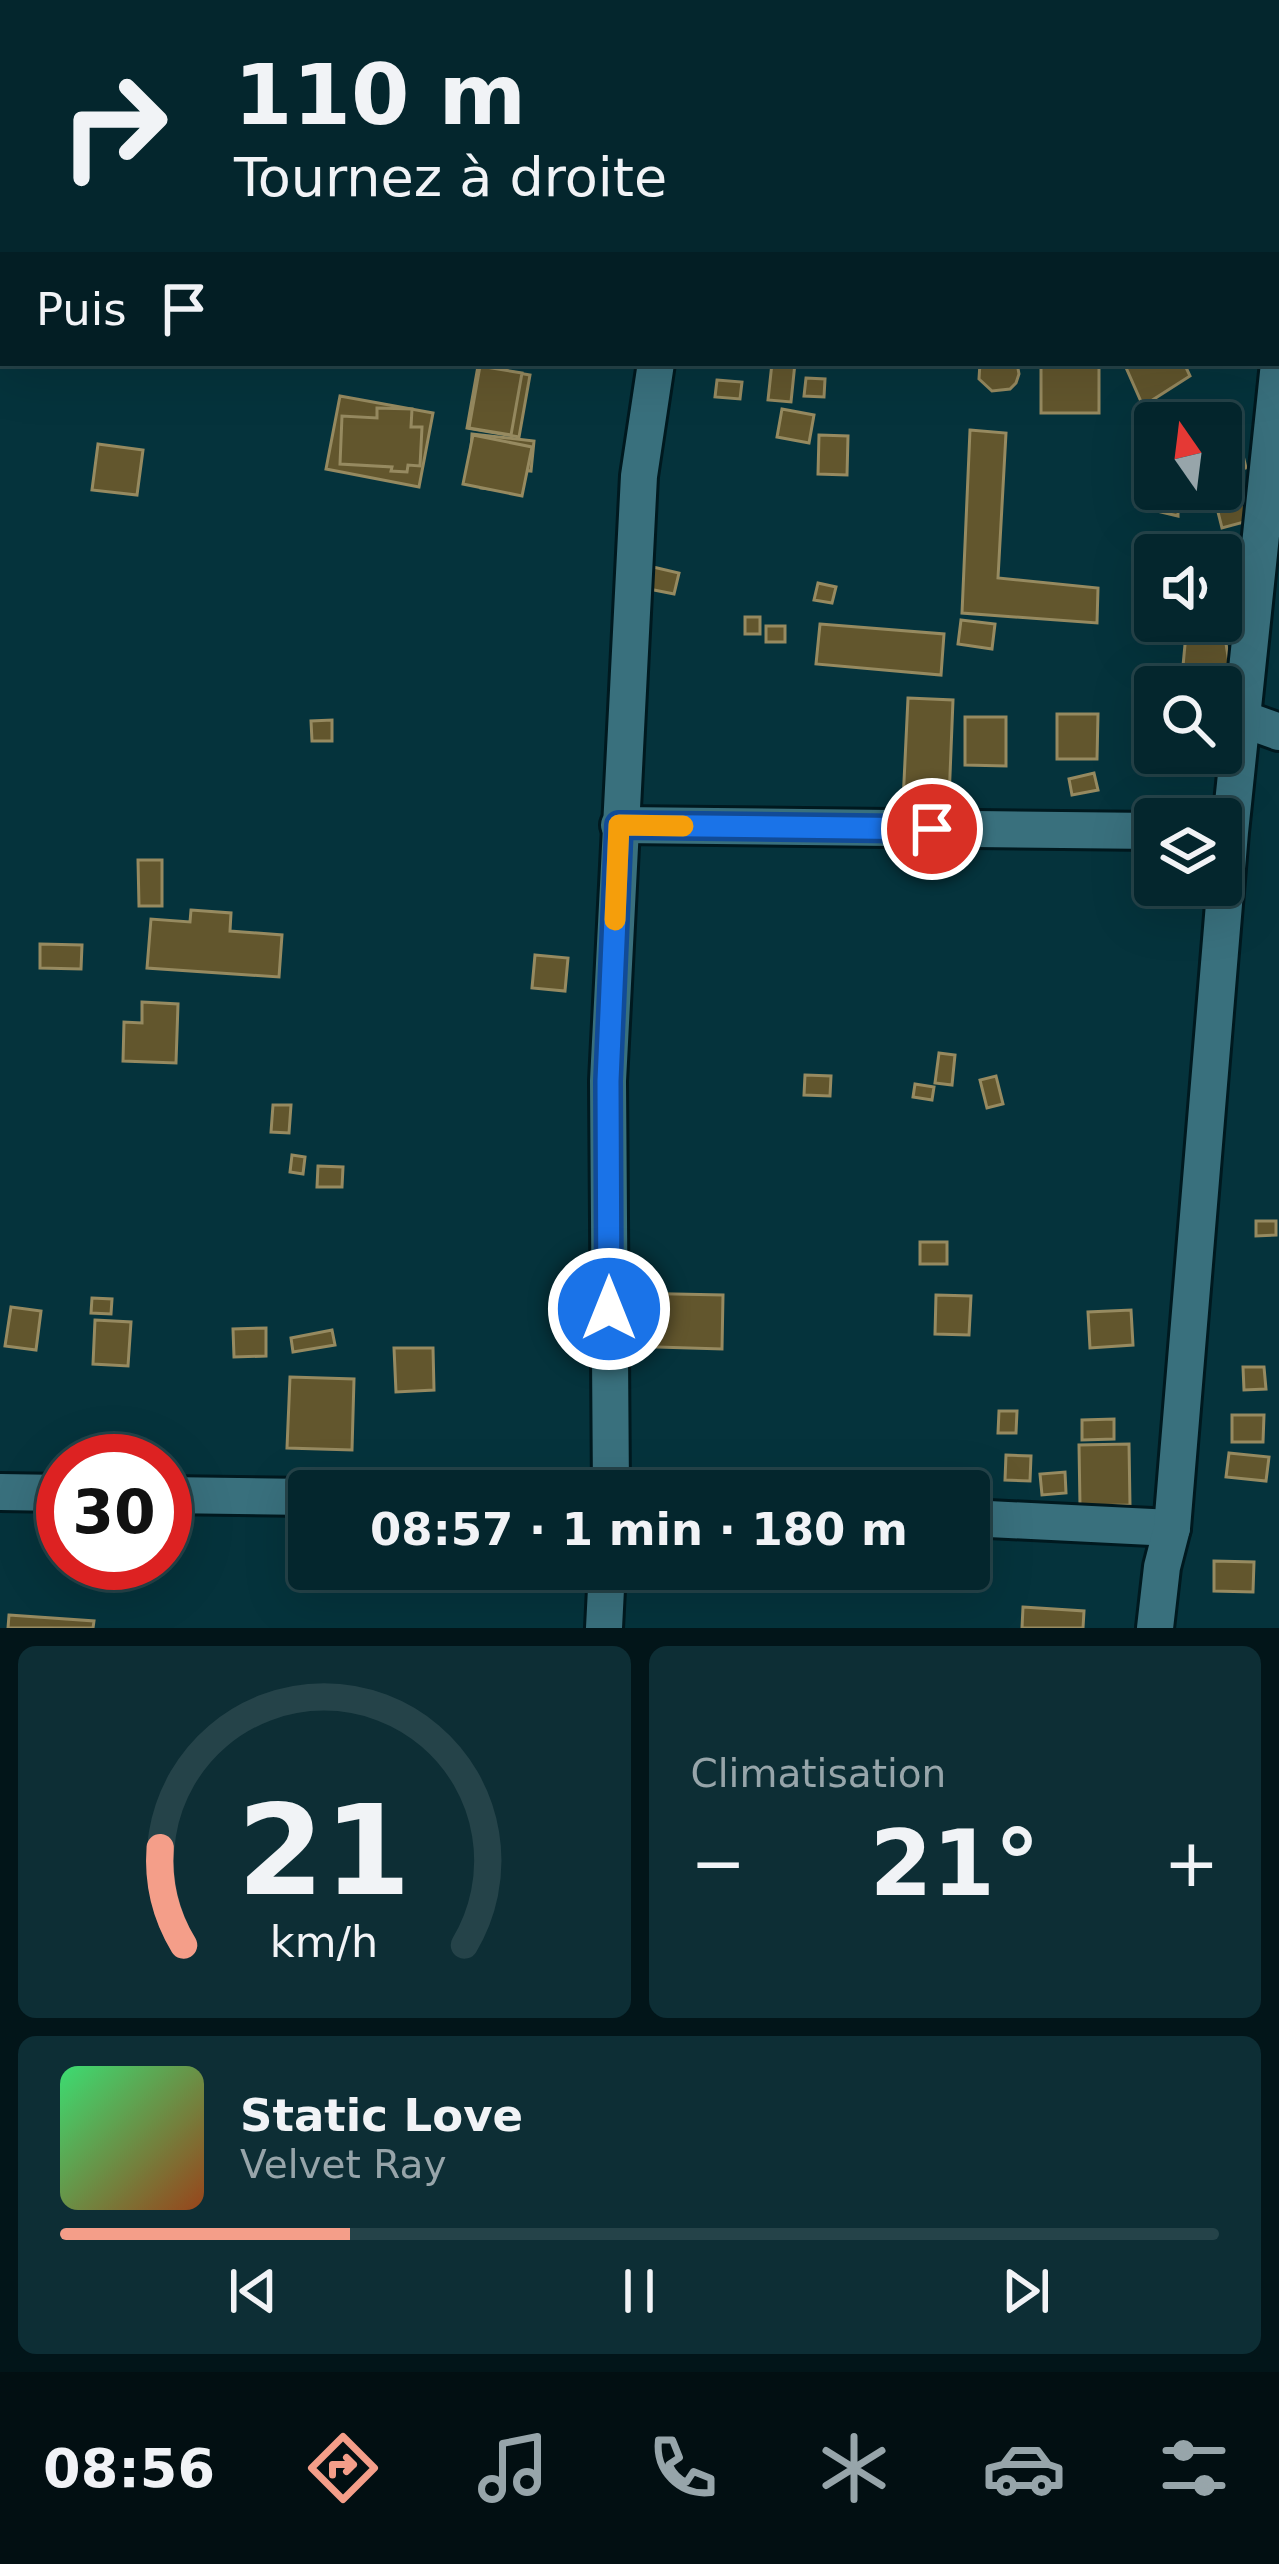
<!DOCTYPE html>
<html lang="fr">
<head>
<meta charset="utf-8">
<style>
  body { margin:0; font-family:"DejaVu Sans",sans-serif; background:#0d2e35; color:#f1f3f6; height:100vh; display:flex; flex-direction:column; font-size:45px; white-space:nowrap }
  * { box-sizing:border-box; margin:0 }
  p { font-size:39px; color:#97a5aa }
  .icon { flex:none; width:66px; height:66px; fill:none; stroke:currentColor; stroke-width:2; stroke-linecap:round; stroke-linejoin:round }
  .map { position:relative; height:1628px; overflow:hidden }
  .sheet { display:flex; flex-direction:column; gap:18px; padding:18px; background:#021519; flex:1 }
  .sheet>* { flex:none }
  .banner { position:absolute; left:0px; top:0px; width:1281px; height:366px; box-shadow:0 12px 48px #0002,0 0 0 3px #254349; background:#04262d; color:#f1f3f6; overflow:hidden }
  .needle { width:78px; rotate:346deg }
  .buttons { position:absolute; left:1134px; top:402px; display:grid; gap:24px }
  .buttons a { display:grid; place-items:center; width:108px; height:108px; border-radius:12px; background:#04262d; box-shadow:0 12px 48px #0002,0 0 0 3px #254349; font-size:60px }
  .speed { position:absolute; left:36px; top:1434px; display:flex; gap:24px; font-size:60px; font-weight:700; text-align:center }
  .speed>* { display:grid; place-content:center; width:156px; height:156px; border-radius:50%; background:#04262d; box-shadow:0 12px 48px #0002,0 0 0 3px #254349; line-height:1 }
  .speed .limit { border:18px solid #d22; background:#fff; color:#111 }
  .pin { position:absolute; display:grid; place-items:center; width:102px; height:102px; color:#fff; margin:-51px; border:6px solid #fff; border-radius:50%; box-shadow:0 3px 12px #0007 }
  .me { position:absolute; width:132px; margin:-66px; rotate:0deg; stroke-linejoin:round; filter:drop-shadow(0 0 9px #0008) }
  .turn { display:flex; align-items:center; gap:42px; height:252px; padding:0 36px; font-size:54px }
  .turn .icon { width:156px; height:156px; stroke-width:2.5 }
  .turn b { display:block; font-size:84px; line-height:102px }
  .then { display:flex; align-items:center; height:114px; padding:0 36px; background:#0003; gap:24px; font-size:45px }
  .big { font-size:90px; font-weight:700; line-height:1.1 }
  .sheet .tile { flex:1; display:flex; flex-direction:column; justify-content:center; gap:18px; min-width:0; padding:0 42px; border-radius:18px; background:#0d2e35 }
  .sheet .dial { align-items:center; gap:0 }
  .dial svg { height:312px; overflow:visible; fill:none; stroke:#254349; stroke-width:7; stroke-linecap:round; text-anchor:middle }
  .dial text { fill:#f1f3f6; stroke:none }
  .song { display:flex; align-items:center; gap:36px }
  .cover { width:144px; height:144px; border-radius:18px; background:linear-gradient(135deg,hsl(140 70% 55%),hsl(20 70% 35%)) }
  .played { height:12px; border-radius:6px; background:linear-gradient(90deg,#f49e89 25%,#254349 25%) }
  .keys { display:flex; justify-content:space-around; direction:ltr }
  .heat { display:flex; justify-content:space-between; align-items:center; font-size:66px; direction:ltr }
  .sheet .tiles { flex:1; display:grid; gap:18px; grid-template-columns:1fr 1fr }
  .tile:last-child { grid-column:span 2 }
  .trip { position:absolute; left:288px; top:1470px; width:702px; height:120px; border-radius:12px; background:#04262d; box-shadow:0 12px 48px #0002,0 0 0 3px #254349; font-weight:700; line-height:120px; text-align:center }
  .menu { display:flex; height:192px; justify-content:space-around; align-items:center; background:#020f12; color:#97a5aa }
  .menu .icon { width:84px; height:84px }
  .menu .selected { color:#f49e89 }
  .menu b { font-size:54px; color:#f1f3f6 }
  .map>svg:first-child { display:block }
</style>
</head>
<body>
<div class="map">
<svg width="1279" height="1628" viewBox="0 0 1279 1628">
  <rect width="100%" height="100%" fill="#05333c"/>
  <g fill="#62562d" stroke="#968a60" stroke-width="3">
    <polygon points="772,363 795,363 791,402 768,400"/>
    <polygon points="980,363 1017,363 1019,374 1016,383 1010,389 992,391 979,379"/>
    <rect x="1041" y="363" width="58" height="50"/>
    <polygon points="1124,363 1184,363 1190,376 1143,406"/>
    <polygon points="478,366 530,375 519,437 467,428"/>
    <polygon points="480,366 522,373 511,435 469,428"/>
    <polygon points="806,378 825,379 824,397 804,396"/>
    <polygon points="717,380 742,382 740,399 715,397"/>
    <polygon points="340,396 433,413 419,487 326,469"/>
    <polygon points="377,408 412,409 411,427 422,427 420,466 408,465 407,472 391,471 392,467 340,464 342,416 377,418"/>
    <polygon points="782,409 814,415 809,443 777,437"/>
    <polygon points="1155,425 1155,489 1178,489 1178,516 1136,506 1139,426"/>
    <polygon points="970,430 1006,433 998,578 1098,588 1097,623 962,613"/>
    <polygon points="472,434 534,441 531,471 510,469 508,491 481,488 484,466 470,464"/>
    <polygon points="473,435 532,447 522,496 463,484"/>
    <polygon points="819,435 848,436 847,475 818,474"/>
    <polygon points="98,444 143,450 137,495 92,490"/>
    <polygon points="1241,447 1246,468 1221,474 1221,452"/>
    <polygon points="1254,498 1259,518 1222,528 1217,508"/>
    <polygon points="653,567 679,573 674,594 649,589"/>
    <polygon points="818,583 836,587 832,603 814,600"/>
    <rect x="745" y="617" width="15" height="17"/>
    <polygon points="961,620 995,624 992,649 958,644"/>
    <polygon points="820,624 944,634 941,675 816,664"/>
    <polygon points="1223,624 1243,754 1221,741 1221,687 1181,687 1186,634"/>
    <rect x="766" y="626" width="19" height="16"/>
    <polygon points="908,698 953,700 948,825 902,823"/>
    <polygon points="1057,714 1098,714 1097,759 1057,759"/>
    <polygon points="965,717 1006,717 1006,766 965,765"/>
    <polygon points="332,720 332,741 312,741 311,721"/>
    <polygon points="1094,773 1098,790 1072,795 1069,779"/>
    <polygon points="138,860 162,860 162,906 139,906"/>
    <polygon points="191,910 231,913 230,931 282,935 279,977 147,968 151,919 190,922"/>
    <polygon points="40,944 82,945 81,969 40,968"/>
    <polygon points="535,955 568,958 565,991 532,988"/>
    <polygon points="142,1002 178,1004 176,1063 123,1061 124,1022 142,1023"/>
    <polygon points="939,1053 955,1055 952,1085 935,1083"/>
    <polygon points="805,1075 831,1076 830,1096 804,1095"/>
    <polygon points="996,1076 1003,1104 987,1108 980,1080"/>
    <polygon points="915,1084 934,1087 932,1100 913,1097"/>
    <polygon points="273,1105 291,1105 289,1133 271,1132"/>
    <polygon points="292,1155 305,1157 303,1174 290,1172"/>
    <polygon points="318,1166 343,1167 342,1187 317,1187"/>
    <polygon points="1256,1221 1276,1221 1276,1235 1256,1236"/>
    <rect x="920" y="1242" width="27" height="22"/>
    <polygon points="626,1293 723,1295 722,1349 624,1346"/>
    <polygon points="936,1295 971,1296 969,1335 935,1334"/>
    <polygon points="92,1298 112,1299 111,1314 91,1313"/>
    <polygon points="11,1307 41,1311 36,1350 5,1346"/>
    <polygon points="1131,1310 1133,1345 1090,1348 1088,1312"/>
    <polygon points="95,1320 131,1322 128,1366 93,1364"/>
    <polygon points="266,1328 266,1356 234,1357 233,1329"/>
    <polygon points="332,1330 335,1345 293,1352 291,1338"/>
    <polygon points="394,1348 433,1348 434,1390 396,1392"/>
    <polygon points="1243,1367 1264,1367 1266,1389 1244,1390"/>
    <polygon points="290,1377 354,1379 352,1450 287,1448"/>
    <polygon points="999,1411 1017,1411 1016,1433 998,1433"/>
    <polygon points="1232,1415 1264,1415 1263,1442 1232,1442"/>
    <polygon points="1114,1419 1114,1439 1082,1440 1082,1420"/>
    <polygon points="1129,1444 1130,1505 1080,1506 1079,1445"/>
    <polygon points="1229,1453 1269,1457 1266,1481 1226,1477"/>
    <polygon points="1006,1455 1031,1456 1030,1481 1005,1480"/>
    <polygon points="1065,1472 1066,1493 1042,1495 1040,1474"/>
    <polygon points="1214,1561 1254,1562 1253,1592 1214,1591"/>
    <polygon points="913,1569 930,1569 931,1583 914,1584"/>
    <polygon points="1023,1607 1084,1611 1083,1628 1022,1628"/>
    <polygon points="9,1615 94,1621 93,1628 8,1628"/>
  </g>
  <g fill="none" stroke-linecap="round" stroke-linejoin="round">
    <defs>
      <g id="minor">
        <polyline points="1205,0 1205,3"/>
        <polyline points="342,3 342,0"/>
        <polyline points="680,3 681,0"/>
        <polyline points="918,3 918,0"/>
        <polyline points="1278,40 1279,40"/>
        <polyline points="0,66 2,0"/>
        <polyline points="0,83 3,173 0,252"/>
        <polyline points="1243,719 1279,732"/>
        <polyline points="619,825 1155,831"/>
        <polyline points="611,1491 608,1081 639,476 656,363"/>
        <polyline points="0,1492 63,1493"/>
        <polyline points="165,1495 309,1497"/>
        <polyline points="969,1518 1172,1528"/>
        <polyline points="604,1628 607,1569"/>
        <polyline points="1155,1628 1162,1567 1172,1528 1230,832 1279,363"/>
      </g>
    </defs>
    <use href="#minor" stroke="#00191f" stroke-width="42"/>
    <use href="#minor" stroke="#39707d" stroke-width="36"/>
  </g>
  <g fill="none" stroke-linecap="round" stroke-linejoin="round">
    <defs>
      <polyline id="route" points="609,1309 608,1081 619,825 932,829"/>
    </defs>
    <use href="#route" stroke="#114b97" stroke-width="30"/>
    <use href="#route" stroke="#1a73e8" stroke-width="21"/>
    <polyline stroke="#f59e0b" stroke-width="21" points="615,920 619,825 683,826"/>
  </g>
</svg>
<div class="buttons">
<a><svg class="needle" viewBox="-14 -14 28 28"><path d="M0-13l5 13h-10z" fill="#e53935"/><path d="M0 13l5-13h-10z" fill="#97a5aa"/></svg></a>
<a><svg class="icon" aria-label="sound" viewBox="0 0 24 24"><path d="M4 9h4l5-4v14l-5-4H4zM17 9q2 3 0 6"/></svg></a>
<a><svg class="icon" aria-label="search" viewBox="0 0 24 24"><circle cx="10" cy="10" r="6"/><path d="M15 15l6 6"/></svg></a>
<a><svg class="icon" aria-label="layers" viewBox="0 0 24 24"><path d="M12 4l9 5-9 5-9-5zM3 14l9 5 9-5"/></svg></a>
</div>
<div class="speed"><div class="limit">30</div></div>
<div class="pin" style="left:932px;top:829px;background:#d93025"><svg class="icon" aria-label="arrive" viewBox="0 0 24 24"><path d="M6 21V4h12l-3 4 3 4H6"/></svg></div>
<svg class="me" style="left:609px;top:1309px" viewBox="-20 -20 40 40"><circle r="17" fill="#1a73e8" stroke="#fff" stroke-width="3"/><path d="M0-11L8 9 0 5-8 9z" fill="#fff"/></svg>
<div class="trip">08:57 · 1 min · 180 m</div>
<div class="banner">
<div class="turn"><svg class="icon" aria-label="right" viewBox="0 0 24 24"><path d="M7 20v-9h11M14 6l5 5-5 5"/></svg><div><b>110 m</b>Tournez à droite</div></div>
<div class="then">Puis<svg class="icon" aria-label="arrive" viewBox="0 0 24 24"><path d="M6 21V4h12l-3 4 3 4H6"/></svg></div>
</div>
</div>
<section class="sheet">
<div class="tiles">
<div class="tile dial"><svg viewBox="0 0 100 80">
<path d="M14 69A42 42 0 1 1 86 69"/>
<path d="M14 69A42 42 0 0 1 8 44" stroke="#f49e89"/>
<text x="50" y="56" font-size="32" font-weight="700">21</text>
<text x="50" y="72" font-size="11">km/h</text>
</svg></div>
<div class="tile"><p>Climatisation</p>
<div class="heat"><a>−</a><b class="big">21°</b><a>+</a></div>
</div>
<div class="tile">
<div class="song"><i class="cover"></i><div><b>Static Love</b><p>Velvet Ray</p></div></div>
<div class="played"></div>
<div class="keys"><svg class="icon" aria-label="previous" viewBox="0 0 24 24"><path d="M18 5L8 12l10 7zM5 5v14"/></svg><svg class="icon" aria-label="pause" viewBox="0 0 24 24"><path d="M8 5v14M16 5v14"/></svg><svg class="icon" aria-label="next" viewBox="0 0 24 24"><path d="M6 5l10 7-10 7zM19 5v14"/></svg></div>
</div>
</div>
</section>
<nav class="menu">
<b>08:56</b>
<svg class="icon selected" aria-label="directions" viewBox="0 0 24 24"><path d="M12 3l9 9-9 9-9-9zM9 14v-3h6M13 9l2 2-2 2"/></svg>
<svg class="icon" aria-label="music" viewBox="0 0 24 24"><path d="M9 18V5l10-2v13"/><circle cx="6" cy="18" r="3"/><circle cx="16" cy="16" r="3"/></svg>
<svg class="icon" aria-label="phone" viewBox="0 0 24 24"><path d="M5 4h4l2 5-3 2q2 4 5 5l2-3 5 2v4C11 20 4 13 5 4z"/></svg>
<svg class="icon" aria-label="climate" viewBox="0 0 24 24"><path d="M12 3v18M4 7l16 10M4 17L20 7"/></svg>
<svg class="icon" aria-label="car" viewBox="0 0 24 24"><path d="M5 17H2v-5l4-1 3-4h7l3 4 3 1v5h-3M9 17h6M6 11h13"/><circle cx="7" cy="17" r="2"/><circle cx="17" cy="17" r="2"/></svg>
<svg class="icon" aria-label="filters" viewBox="0 0 24 24"><path d="M4 7h16M4 17h16"/><circle cx="9" cy="7" r="2"/><circle cx="15" cy="17" r="2"/></svg>
</nav>
</body>
</html>
